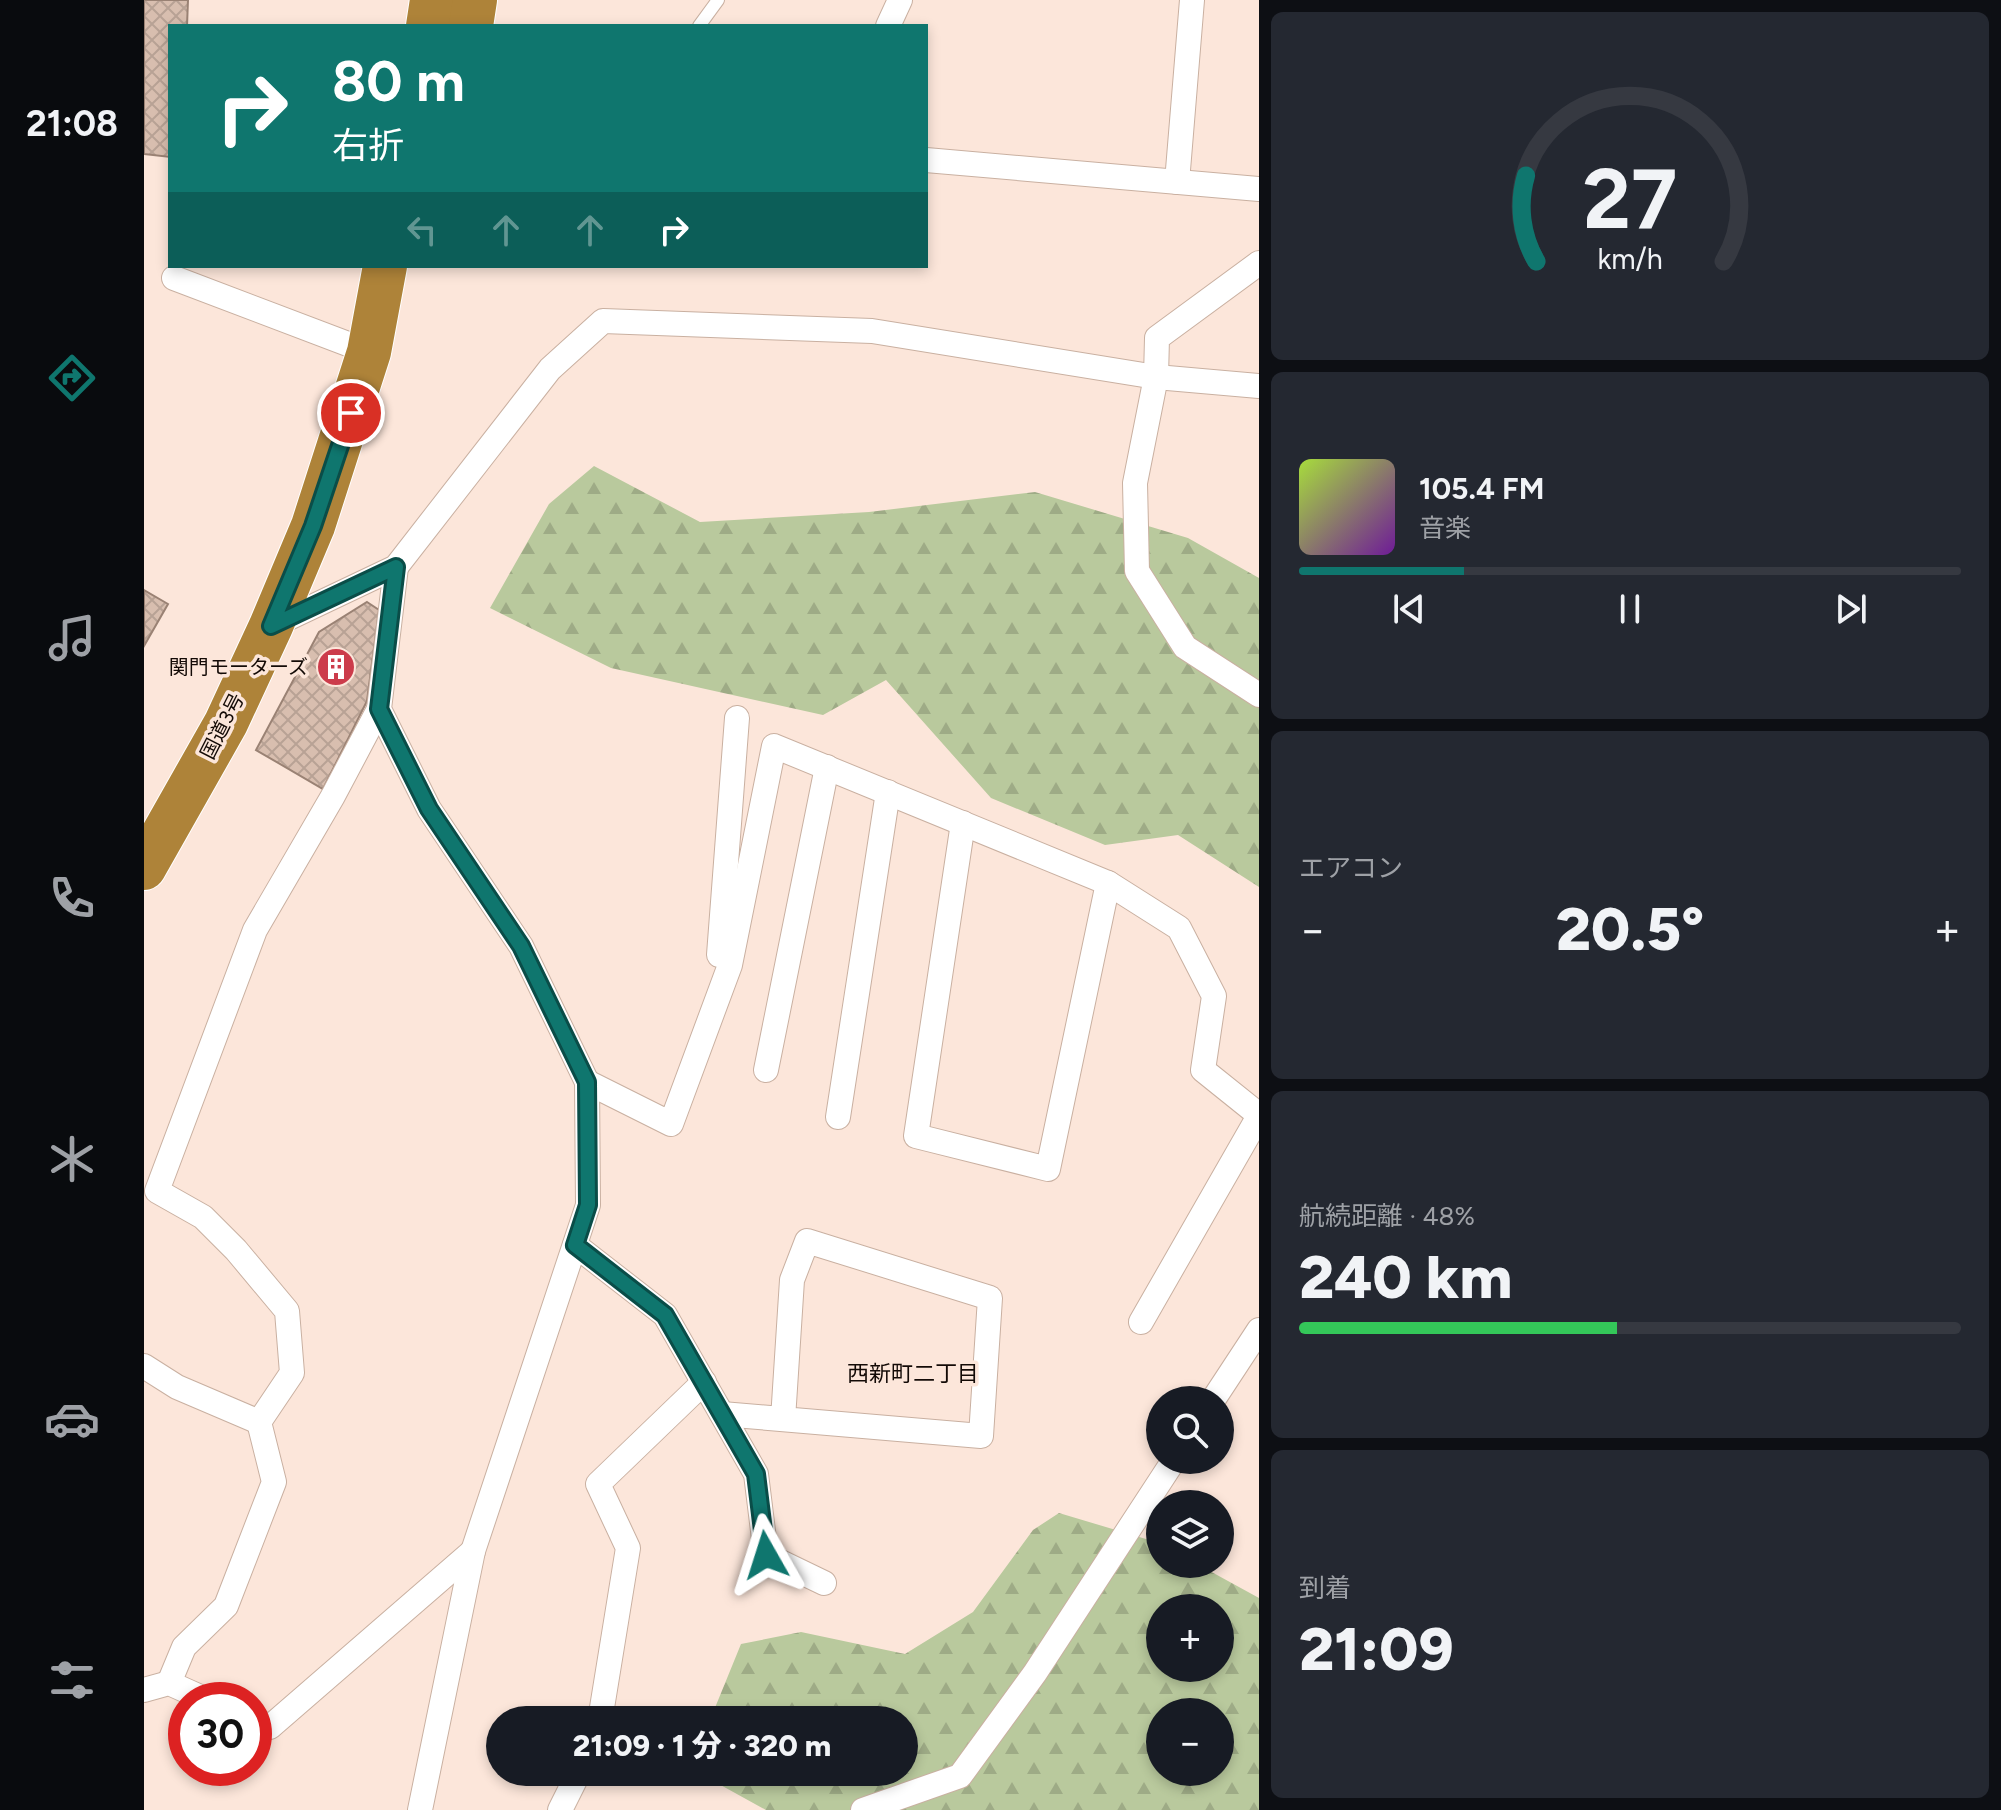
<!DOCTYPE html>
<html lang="ja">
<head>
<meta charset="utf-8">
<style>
  body { margin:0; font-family:Figtree,"Noto Sans JP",sans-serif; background:#242831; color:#f1f3f6; height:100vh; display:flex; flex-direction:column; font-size:30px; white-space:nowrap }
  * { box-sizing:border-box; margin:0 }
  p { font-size:26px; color:#9ea1a6 }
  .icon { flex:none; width:44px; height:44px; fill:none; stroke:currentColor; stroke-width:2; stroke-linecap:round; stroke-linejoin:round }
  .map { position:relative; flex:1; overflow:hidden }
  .side { display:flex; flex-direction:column; gap:12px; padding:12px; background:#0d0f14; width:742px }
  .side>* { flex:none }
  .guide { position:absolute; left:24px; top:24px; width:760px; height:244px; border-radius:0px; box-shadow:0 4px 12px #0003; background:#0f766e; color:#fff; overflow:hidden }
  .buttons { position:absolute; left:1002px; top:1386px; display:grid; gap:16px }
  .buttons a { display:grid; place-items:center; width:88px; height:88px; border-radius:50%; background:#171b24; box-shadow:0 4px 12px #0003; font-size:40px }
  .speed { position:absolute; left:24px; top:1682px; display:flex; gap:16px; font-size:40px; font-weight:700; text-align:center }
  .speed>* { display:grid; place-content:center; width:104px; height:104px; border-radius:50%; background:#171b24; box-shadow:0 4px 12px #0003; line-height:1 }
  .speed .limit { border:12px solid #d22; background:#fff; color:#111 }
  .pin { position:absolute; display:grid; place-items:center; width:68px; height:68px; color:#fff; margin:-34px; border:4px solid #fff; border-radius:50%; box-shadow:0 2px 8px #0007 }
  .me { position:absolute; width:88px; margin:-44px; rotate:354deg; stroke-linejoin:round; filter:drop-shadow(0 0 6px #0008) }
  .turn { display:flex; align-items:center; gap:28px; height:168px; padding:0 32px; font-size:36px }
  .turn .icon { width:104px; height:104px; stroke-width:2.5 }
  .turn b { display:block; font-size:56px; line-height:68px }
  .lanes { display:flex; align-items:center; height:76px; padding:0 32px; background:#0003; justify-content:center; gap:40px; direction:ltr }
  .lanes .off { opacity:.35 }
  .big { font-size:60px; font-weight:800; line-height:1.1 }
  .side .widget { flex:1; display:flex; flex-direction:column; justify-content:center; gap:12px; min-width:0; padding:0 28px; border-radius:12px; background:#242831 }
  .side .dial { align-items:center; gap:0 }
  .dial svg { height:208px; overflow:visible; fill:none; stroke:#363941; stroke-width:7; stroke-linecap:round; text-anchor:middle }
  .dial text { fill:#f1f3f6; stroke:none }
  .song { display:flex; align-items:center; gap:24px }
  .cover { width:96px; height:96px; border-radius:12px; background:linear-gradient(135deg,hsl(80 70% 55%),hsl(280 70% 35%)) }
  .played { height:8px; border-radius:4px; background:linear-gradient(90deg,#0f766e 25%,#363941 25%) }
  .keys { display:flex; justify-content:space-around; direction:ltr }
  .heat { display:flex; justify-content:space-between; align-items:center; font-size:44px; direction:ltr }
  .charge { height:12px; border-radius:6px; background:linear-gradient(90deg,#34c759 48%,#363941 0) }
  .trip { position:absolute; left:342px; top:1706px; width:432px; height:80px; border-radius:40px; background:#171b24; box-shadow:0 4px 12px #0003; font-weight:800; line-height:80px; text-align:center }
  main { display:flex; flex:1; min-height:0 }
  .dock { display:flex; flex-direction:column; width:144px; justify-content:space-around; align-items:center; background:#090b0e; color:#9ea1a6 }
  .dock .icon { width:56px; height:56px }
  .dock .active { color:#0f766e }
  .dock b { font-size:36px; color:#f1f3f6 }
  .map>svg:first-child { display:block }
</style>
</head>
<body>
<main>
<nav class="dock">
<b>21:08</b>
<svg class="icon active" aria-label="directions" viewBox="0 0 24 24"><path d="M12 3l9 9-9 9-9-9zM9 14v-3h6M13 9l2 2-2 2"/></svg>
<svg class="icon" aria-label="music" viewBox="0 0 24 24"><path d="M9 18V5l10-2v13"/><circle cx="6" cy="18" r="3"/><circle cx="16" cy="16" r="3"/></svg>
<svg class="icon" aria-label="phone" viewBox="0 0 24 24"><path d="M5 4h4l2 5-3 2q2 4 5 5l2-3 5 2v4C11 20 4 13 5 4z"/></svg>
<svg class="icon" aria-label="climate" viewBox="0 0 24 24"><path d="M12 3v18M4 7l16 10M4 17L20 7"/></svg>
<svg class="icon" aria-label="car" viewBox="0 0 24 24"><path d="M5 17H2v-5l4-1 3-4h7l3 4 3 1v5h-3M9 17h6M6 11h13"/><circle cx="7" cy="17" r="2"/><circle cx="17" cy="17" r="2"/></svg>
<svg class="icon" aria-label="filters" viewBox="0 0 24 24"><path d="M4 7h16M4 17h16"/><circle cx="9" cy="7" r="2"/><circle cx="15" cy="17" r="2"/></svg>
</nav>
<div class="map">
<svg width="1115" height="1810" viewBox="0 0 1115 1810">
  <defs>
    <pattern id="forest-firs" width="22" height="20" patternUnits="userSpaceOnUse" patternTransform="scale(2)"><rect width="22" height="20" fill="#b9c99d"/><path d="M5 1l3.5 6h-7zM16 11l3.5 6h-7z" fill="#9eab86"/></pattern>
    <pattern id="building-cross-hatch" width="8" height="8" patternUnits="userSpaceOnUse" patternTransform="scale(2)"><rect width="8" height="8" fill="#d8beaf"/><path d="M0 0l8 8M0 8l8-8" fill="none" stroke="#b8a295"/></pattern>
  </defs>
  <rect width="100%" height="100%" fill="#fce6da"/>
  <g fill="url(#forest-firs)" fill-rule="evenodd">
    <polygon points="450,466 556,522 725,512 891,492 1044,538 1115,578 1115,887 1034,835 961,845 847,798 742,680 679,715 467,668 346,608 405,504"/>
    <path d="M 915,1513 L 1012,1542 L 1016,1544 L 1016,1564 L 1053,1564 L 1115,1598 L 1115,1810 L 622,1810 L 553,1772 L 760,1772 L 760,1720 L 566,1720 L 597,1644 L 657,1632 L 761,1654 L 829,1612 L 889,1530 ZM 1016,1608 L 1076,1608 L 1076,1668 L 1016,1668 ZM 1016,1712 L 1076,1712 L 1076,1772 L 1016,1772 Z"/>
  </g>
  <g fill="url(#building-cross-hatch)" stroke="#9a8274" stroke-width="2">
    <polygon points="0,0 44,0 43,26 26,26 26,157 0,154"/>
    <polygon points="0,590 24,604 0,646"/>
    <polygon points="223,602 235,610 223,701 179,789 112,750 175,632"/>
  </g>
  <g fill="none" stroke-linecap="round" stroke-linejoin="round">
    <defs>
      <polyline id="lane" points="555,26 574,0"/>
      <g id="street">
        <polyline points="744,26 756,0"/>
        <polyline points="782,160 1115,189"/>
        <polyline points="1033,182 1048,0"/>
        <polyline points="1115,263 1013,338 1012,377 991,483 993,571 1041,647 1115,695"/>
        <polyline points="30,278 225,352"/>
        <polyline points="252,567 235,709 285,809 377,946 443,1082 444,1205 329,1551 276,1810"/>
        <polyline points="130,625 252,567 406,369 459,321 728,331 1012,377 1115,386"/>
        <polyline points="819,823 772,1136 904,1169 964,883"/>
        <polyline points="575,955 593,718"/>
        <polyline points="622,1070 683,767"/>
        <polyline points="443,1082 527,1124 586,965 630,746 964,883 1035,928 1070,996 1059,1070 1115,1115"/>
        <polyline points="694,1117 744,792"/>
        <polyline points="431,1245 521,1315 612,1474 622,1555 680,1583"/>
        <polyline points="997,1322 1115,1116"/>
        <polyline points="0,1366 33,1387 115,1422"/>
        <polyline points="1069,1400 1115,1330"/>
        <polyline points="578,1414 837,1436 846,1298 663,1241 648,1280 639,1419"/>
        <polyline points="25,1683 40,1647 82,1606 130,1482 115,1422 148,1373 143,1311 92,1250 59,1217 13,1191 111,930 189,796 235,709"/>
        <polyline points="0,1690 25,1683 63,1700"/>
        <polyline points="110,1720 126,1727 329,1551"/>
        <polyline points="456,1720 484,1548 454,1484 560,1382"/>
        <polyline points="416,1810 435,1772"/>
        <polyline points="719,1810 816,1776 891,1673 1030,1460"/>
      </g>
      <g id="highway">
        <polyline points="284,26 288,0"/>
        <polyline points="327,26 331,0"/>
        <polyline points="0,868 82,723 127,626 169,526 225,352 241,266"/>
      </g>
    </defs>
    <use href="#lane" stroke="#c9b0a1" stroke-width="14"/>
    <use href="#street" stroke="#c9b0a1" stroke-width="26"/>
    <use href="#highway" stroke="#fff" stroke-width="46"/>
    <use href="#lane" stroke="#fff" stroke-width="12"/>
    <use href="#street" stroke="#fff" stroke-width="24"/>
    <use href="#highway" stroke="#ae8339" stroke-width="44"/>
  </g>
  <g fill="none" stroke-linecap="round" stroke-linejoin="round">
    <defs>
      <polyline id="route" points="207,413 169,526 127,626 252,567 235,709 285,809 377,946 443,1082 444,1205 431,1245 521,1315 612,1474 622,1555"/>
    </defs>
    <use href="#route" stroke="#0a4d48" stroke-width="20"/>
    <use href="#route" stroke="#0f766e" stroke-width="14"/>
  </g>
  <defs>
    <symbol id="building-disc" viewBox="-11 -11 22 22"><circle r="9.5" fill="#cc3c4b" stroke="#fce6da"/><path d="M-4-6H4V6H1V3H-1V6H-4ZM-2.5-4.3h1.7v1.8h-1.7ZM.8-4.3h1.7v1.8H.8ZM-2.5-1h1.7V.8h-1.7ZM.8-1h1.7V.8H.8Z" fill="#fff"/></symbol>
  </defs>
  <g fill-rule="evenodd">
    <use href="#building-disc" x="170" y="645" width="44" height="44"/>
  </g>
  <g text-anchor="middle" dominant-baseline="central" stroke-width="7" stroke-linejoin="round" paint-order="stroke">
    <g font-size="20" fill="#130a06" stroke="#fce6da" text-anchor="end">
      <text x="164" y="667">関門モーターズ</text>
    </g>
    <g font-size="20" fill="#130a06" stroke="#fce6da">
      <text transform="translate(78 726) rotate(-63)">国道3号</text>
    </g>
    <g font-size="22" fill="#130a06" stroke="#fce6da">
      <text x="769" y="1373">西新町二丁目</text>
    </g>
  </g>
</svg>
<div class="buttons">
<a><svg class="icon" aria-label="search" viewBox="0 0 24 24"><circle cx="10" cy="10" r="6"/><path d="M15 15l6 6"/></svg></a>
<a><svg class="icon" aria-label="layers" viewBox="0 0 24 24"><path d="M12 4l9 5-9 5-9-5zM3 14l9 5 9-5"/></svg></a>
<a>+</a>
<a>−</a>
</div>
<div class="speed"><div class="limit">30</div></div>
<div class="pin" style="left:207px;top:413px;background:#d93025"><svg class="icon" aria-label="arrive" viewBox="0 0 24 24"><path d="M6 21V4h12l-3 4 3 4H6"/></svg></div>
<svg class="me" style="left:622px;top:1555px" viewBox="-20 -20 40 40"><path d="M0-17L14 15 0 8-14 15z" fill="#0f766e" stroke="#fff" stroke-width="4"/></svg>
<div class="trip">21:09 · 1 分 · 320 m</div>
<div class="guide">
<div class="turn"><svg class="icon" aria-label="right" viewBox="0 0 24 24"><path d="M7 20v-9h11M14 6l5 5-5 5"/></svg><div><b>80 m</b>右折</div></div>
<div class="lanes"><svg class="icon off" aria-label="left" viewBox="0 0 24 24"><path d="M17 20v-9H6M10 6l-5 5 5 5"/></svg><svg class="icon off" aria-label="ahead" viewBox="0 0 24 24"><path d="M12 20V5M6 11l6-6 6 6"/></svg><svg class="icon off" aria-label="ahead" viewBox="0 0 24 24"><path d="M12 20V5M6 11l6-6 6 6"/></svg><svg class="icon" aria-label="right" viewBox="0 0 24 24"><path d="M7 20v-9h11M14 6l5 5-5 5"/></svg></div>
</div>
</div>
<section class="side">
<div class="widget dial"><svg viewBox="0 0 100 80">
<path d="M14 69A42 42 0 1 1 86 69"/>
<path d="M14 69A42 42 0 0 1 10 36" stroke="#0f766e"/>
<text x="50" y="56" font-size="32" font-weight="700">27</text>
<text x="50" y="72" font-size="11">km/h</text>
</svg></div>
<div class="widget">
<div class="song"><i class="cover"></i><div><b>105.4 FM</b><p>音楽</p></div></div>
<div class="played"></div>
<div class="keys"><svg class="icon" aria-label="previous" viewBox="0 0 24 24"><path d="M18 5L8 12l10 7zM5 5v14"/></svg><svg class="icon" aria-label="pause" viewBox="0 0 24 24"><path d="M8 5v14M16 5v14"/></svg><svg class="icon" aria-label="next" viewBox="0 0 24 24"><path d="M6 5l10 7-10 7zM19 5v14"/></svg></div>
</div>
<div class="widget"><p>エアコン</p>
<div class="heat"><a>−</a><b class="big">20.5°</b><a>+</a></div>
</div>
<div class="widget"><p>航続距離 · 48%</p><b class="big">240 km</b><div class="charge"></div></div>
<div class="widget"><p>到着</p><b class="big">21:09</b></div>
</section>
</main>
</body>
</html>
